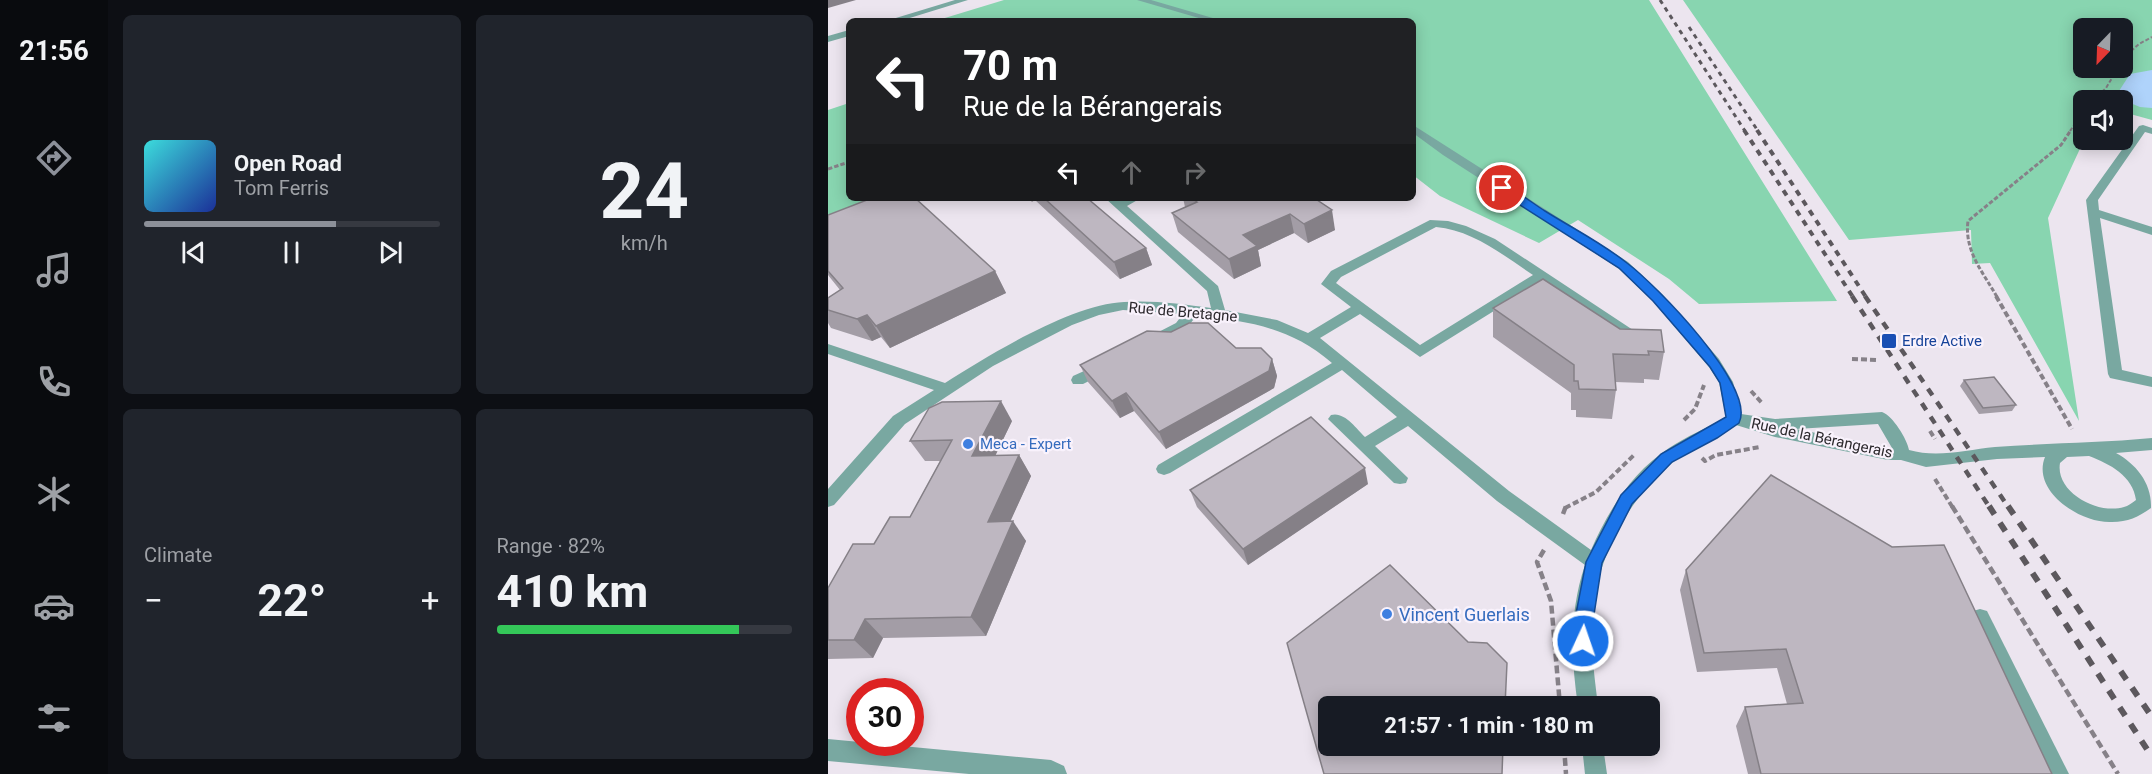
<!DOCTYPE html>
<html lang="en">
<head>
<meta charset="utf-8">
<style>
  body { margin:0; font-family:Roboto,sans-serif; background:#20242c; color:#f1f3f6; height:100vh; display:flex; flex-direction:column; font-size:22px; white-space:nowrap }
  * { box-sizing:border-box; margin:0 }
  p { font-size:20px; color:#9ea1a6 }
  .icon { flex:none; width:33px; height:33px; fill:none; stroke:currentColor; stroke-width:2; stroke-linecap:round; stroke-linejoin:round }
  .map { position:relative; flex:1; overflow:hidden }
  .details { display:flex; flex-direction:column; gap:15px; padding:15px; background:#0d0f14; width:720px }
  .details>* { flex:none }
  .banner { position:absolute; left:18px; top:18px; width:570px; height:183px; border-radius:9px; box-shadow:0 3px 15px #0003; background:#202124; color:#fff; overflow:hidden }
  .needle { width:39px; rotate:203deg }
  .fabs { position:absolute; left:1245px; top:18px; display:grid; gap:12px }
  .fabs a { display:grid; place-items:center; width:60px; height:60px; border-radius:9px; background:#171b24; box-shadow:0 3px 15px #0003; font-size:30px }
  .speed { position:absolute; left:18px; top:678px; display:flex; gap:12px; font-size:30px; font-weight:700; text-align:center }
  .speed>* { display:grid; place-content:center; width:78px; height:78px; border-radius:50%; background:#171b24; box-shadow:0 3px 15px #0003; line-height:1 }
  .speed .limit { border:9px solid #d22; background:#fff; color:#111 }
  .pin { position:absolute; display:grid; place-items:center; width:51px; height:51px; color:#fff; margin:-26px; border:3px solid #fff; border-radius:50%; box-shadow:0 2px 6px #0007 }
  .me { position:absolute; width:66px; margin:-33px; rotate:3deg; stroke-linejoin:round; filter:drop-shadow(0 0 4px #0008) }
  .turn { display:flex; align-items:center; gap:21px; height:126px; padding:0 18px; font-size:27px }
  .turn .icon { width:78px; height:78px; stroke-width:2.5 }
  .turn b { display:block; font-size:42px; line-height:51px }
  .lanes { display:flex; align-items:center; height:57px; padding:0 18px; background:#0003; justify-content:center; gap:30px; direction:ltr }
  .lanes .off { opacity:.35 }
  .big { font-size:45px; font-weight:700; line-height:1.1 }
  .details .widget { flex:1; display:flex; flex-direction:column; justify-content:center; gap:9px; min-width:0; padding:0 21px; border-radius:9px; background:#20242c }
  .details .dial { align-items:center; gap:0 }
  .dial b { font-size:78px; line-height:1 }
  .song { display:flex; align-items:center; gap:18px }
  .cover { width:72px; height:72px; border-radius:9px; background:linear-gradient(135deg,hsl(180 70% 55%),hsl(230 70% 35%)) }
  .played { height:6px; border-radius:3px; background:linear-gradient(90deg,#8c9099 65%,#363941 65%) }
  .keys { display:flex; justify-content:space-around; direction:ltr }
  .heat { display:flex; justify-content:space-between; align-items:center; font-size:33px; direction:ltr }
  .charge { height:9px; border-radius:4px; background:linear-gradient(90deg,#34c759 82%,#363941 0) }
  .details .tiles { flex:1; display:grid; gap:15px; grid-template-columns:repeat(2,1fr) }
  .trip { position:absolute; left:490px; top:696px; width:342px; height:60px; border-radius:9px; background:#171b24; box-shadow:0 3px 15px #0003; font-weight:700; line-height:60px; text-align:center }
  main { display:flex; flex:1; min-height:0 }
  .tab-bar { display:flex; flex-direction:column; width:108px; justify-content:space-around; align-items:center; background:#090b0e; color:#9ea1a6 }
  .tab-bar .icon { width:42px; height:42px }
  .tab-bar .current { color:#8c9099 }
  .tab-bar b { font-size:27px; color:#f1f3f6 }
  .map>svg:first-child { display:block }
</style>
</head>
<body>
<main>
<nav class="tab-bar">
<b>21:56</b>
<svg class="icon current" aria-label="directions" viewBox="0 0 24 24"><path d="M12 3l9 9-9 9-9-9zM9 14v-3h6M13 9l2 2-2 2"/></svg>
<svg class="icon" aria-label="music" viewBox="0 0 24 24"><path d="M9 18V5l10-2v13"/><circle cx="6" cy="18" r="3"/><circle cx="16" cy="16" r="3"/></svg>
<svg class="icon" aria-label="phone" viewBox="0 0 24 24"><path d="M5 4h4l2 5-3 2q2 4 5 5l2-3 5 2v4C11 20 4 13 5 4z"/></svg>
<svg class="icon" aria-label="climate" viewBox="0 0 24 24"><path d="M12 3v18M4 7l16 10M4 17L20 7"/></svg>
<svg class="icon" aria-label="car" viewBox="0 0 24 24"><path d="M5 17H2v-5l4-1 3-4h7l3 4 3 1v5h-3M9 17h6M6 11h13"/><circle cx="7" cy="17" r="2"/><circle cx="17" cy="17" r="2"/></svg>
<svg class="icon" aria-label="filters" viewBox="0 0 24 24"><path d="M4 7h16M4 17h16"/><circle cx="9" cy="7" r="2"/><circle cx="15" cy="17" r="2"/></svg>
</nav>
<section class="details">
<div class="tiles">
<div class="widget">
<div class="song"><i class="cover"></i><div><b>Open Road</b><p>Tom Ferris</p></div></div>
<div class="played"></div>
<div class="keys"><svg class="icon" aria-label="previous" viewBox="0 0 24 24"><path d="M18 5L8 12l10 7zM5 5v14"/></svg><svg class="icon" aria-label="pause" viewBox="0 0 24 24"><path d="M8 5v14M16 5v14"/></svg><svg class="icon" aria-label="next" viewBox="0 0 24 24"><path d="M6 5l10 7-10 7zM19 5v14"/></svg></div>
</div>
<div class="widget dial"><b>24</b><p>km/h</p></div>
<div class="widget"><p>Climate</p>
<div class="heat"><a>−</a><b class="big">22°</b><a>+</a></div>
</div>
<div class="widget"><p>Range · 82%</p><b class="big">410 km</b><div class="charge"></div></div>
</div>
</section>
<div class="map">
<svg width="1324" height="774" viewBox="0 0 1324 774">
  <rect width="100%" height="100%" fill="#ece5ef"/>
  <g fill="#88d5b0" fill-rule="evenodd">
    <polygon points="176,0 821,0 1009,301 871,304 841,279 750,220 711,243 612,196 585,175 585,21 107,21"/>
    <path d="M 855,0 L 1324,0 L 1324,120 L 1295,112 L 1294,100 L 1256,100 L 1256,140 L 1220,218 L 1251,421 L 1162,263 L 1144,264 L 1143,230 L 1021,240 ZM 1256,28 L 1294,28 L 1294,68 L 1256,68 Z"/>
    <polygon points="21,103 21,198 42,198 0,219 0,110"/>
  </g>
  <polygon fill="#afd3fb" points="1324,70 1324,108 1312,107 1290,98 1291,91 1302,74"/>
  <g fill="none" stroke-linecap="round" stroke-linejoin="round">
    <g stroke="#868188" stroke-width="2" stroke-dasharray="4 2" stroke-linecap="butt">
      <polyline points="1294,59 1311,44 1324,37"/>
      <polyline points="1265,100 1278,88 1290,68"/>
      <polyline points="1242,131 1256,111"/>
    </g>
    <g stroke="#868188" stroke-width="3" stroke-dasharray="4.5 2" stroke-linecap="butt">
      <polyline points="0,169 21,162"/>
      <path d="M 1169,297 C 1155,272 1136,251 1140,221 L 1233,145 L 1243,130"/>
    </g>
    <g stroke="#868188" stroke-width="4" stroke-dasharray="6 3" stroke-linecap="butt">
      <polyline points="1168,296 1244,429"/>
      <polyline points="1024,359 1049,360"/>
      <polyline points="923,391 934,403"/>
      <polyline points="856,420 867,409 876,385"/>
      <polyline points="1102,431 1107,439"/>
      <polyline points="874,458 877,461 888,455 932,447"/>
      <polyline points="1107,479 1125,508"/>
      <polyline points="737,508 768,492 807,454"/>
    </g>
    <g stroke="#868188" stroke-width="4.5" stroke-dasharray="8 4" stroke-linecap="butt">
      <polyline points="1124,506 1290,774"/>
      <polyline points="735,514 738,506"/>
      <polyline points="716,550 709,562 723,601 732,706"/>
      <polyline points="736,746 738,774"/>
    </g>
    <g fill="#79a8a1" fill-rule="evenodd">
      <polygon points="127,0 140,0 72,21 58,21"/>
      <polygon points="309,0 323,0 395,21 381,21"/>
      <polygon points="21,30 21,36 0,42 0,36"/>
      <path d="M 585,125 L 800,262 L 835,295 L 891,359 L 905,382 L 913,414 L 947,419 L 1054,412 C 1065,416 1079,439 1081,450 C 1109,458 1138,450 1167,447 C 1220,443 1271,443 1324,438 L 1324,450 L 1288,453 C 1308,464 1324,483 1323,508 C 1310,517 1300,522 1284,522 C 1254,524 1203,492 1217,457 L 1169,459 L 1098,467 L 1073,460 L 1060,460 L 947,437 L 908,425 C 887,439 863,447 844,463 C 796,503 765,565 764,628 C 763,654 767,680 770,706 L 750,706 C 743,659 741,612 757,565 L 669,501 L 580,426 L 547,446 L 580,478 L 578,483 L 572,484 L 566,483 L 500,419 L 503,415 C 516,411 528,428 537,437 L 569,417 L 514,370 L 342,473 L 336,475 L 330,473 L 328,469 L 330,465 L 504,363 C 462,327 422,322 369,315 L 358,329 L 324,346 L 319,344 L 317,341 L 319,338 L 348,323 L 355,314 L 295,310 L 271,315 L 244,325 L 165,366 L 77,424 L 6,505 L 0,507 L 0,489 L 65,416 L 106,390 L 0,354 L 0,344 L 117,383 C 161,355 244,304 296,302 C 324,300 355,304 383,308 L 379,291 L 277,198 L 292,200 L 313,198 L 299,206 L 390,286 L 397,310 L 449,320 L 480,333 L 523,307 L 493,284 L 503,271 L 602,220 L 620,221 L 638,226 L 667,239 L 805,330 L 807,333 L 805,336 L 795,336 L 714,281 L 592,357 L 532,314 L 492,338 L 681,491 L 763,550 C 780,511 804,472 841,448 C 859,436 879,428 898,417 L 891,382 L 881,367 L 825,301 L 790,268 L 615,155 L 585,133 ZM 608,227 C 644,230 675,255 705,275 L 592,345 L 508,283 L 513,277 ZM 1050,424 L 1064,448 L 968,429 ZM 1261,456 C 1282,464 1305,476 1308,500 C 1304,503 1300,506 1296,507 C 1270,515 1227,492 1232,463 L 1239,457 Z"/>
      <polygon points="1315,125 1324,128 1324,134 1317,132 1270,200 1271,210 1324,227 1324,235 1272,218 1294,370 1324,377 1324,387 1282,378 1280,374 1258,200 1311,126"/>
      <polygon points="276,362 283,367 281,371 255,384 245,384 243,380 245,376"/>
      <polygon points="1152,609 1159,611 1241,774 1219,774 1143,617 1145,611"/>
      <polygon points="0,739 223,760 236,766 239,774 141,774 0,761"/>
      <polygon points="754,746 775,746 779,774 757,774"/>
    </g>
    <g stroke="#5c585d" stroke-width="3" stroke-dasharray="4.5 4.5" stroke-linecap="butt">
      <polyline points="832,0 917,131"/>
      <polyline points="861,27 930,131"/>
    </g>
    <g stroke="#5c585d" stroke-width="4" stroke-dasharray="6 6" stroke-linecap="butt">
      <polyline points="916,130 1025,297"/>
      <polyline points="929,130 1038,297"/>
    </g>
    <g stroke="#5c585d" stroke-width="4.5" stroke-dasharray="8 8" stroke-linecap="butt">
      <polyline points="1024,296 1162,508"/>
      <polyline points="1037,296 1181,508"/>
    </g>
    <g stroke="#5c585d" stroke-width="6" stroke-dasharray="10 10" stroke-linecap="butt">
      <polyline points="1161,506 1324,757"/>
      <polyline points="1180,506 1324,717"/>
    </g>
  </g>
  <g fill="#a39da6">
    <polygon points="200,198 259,198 318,248 324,265 292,279 207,200 204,202"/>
    <polygon points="355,198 486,198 507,230 480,243 466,233 430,250 433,266 406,279 350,232 344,213 357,207"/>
    <polygon points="0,215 167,271 178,293 62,348 53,337 44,341 3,328 0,323 0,298 12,290 0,275"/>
    <polygon points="665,308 792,329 836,352 831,380 816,379 816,383 787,382 788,390 784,419 748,417 748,410 743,410 743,393 665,337"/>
    <polygon points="408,348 444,359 449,376 446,388 338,449 306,411 292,418 260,382 252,365"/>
    <polygon points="1136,380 1188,405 1184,411 1151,414 1132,386"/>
    <polygon points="184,421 167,456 191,455 203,476 182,521 198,541 158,636 55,638 45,658 0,659 0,588 46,544 82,517 112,461 97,461 82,441"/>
    <polygon points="540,484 420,565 369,507 362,490"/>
    <polygon points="858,570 1224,774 920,774 908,726 917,707 959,704 949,668 869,672 852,590"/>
  </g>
  <g fill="#858087">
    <polygon points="0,0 28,0 0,8"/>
    <polygon points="504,210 507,230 480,243 476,224"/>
    <polygon points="462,214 466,233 430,250 433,266 406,279 401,259 415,235"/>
    <polygon points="318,248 324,265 292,279 286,262"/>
    <polygon points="167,271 178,293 62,348 48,326"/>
    <polygon points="39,315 53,337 44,341 29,319"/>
    <polygon points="444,359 449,376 446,388 338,449 331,432"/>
    <polygon points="298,393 306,411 292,418 284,401"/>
    <polygon points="173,401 184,421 157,477 144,456"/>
    <polygon points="191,455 203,476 173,542 160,522"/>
    <polygon points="537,468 540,484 420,565 415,549"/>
    <polygon points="185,521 198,541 158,636 143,617"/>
    <polygon points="37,619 55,638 45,658 26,640"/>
  </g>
  <g fill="#beb7c1" stroke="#858087" stroke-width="1.5">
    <polygon points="44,198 87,198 167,271 48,326 39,315 29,319 0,310 0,298 15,288 0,271 0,215"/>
    <polygon points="216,198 259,198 318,248 286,262"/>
    <polygon points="363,198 486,198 504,210 476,224 462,214 415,235 429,246 401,259 344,213 369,202"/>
    <polygon points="715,279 792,329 833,330 836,352 820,351 821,355 785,354 788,390 751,389 750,381 746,381 746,365 665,308"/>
    <polygon points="361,323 380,323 408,348 433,348 444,359 441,371 331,432 298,393 284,401 252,365 319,331 343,332"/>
    <polygon points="1166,377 1188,405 1155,408 1136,380"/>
    <polygon points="173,401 144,456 191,455 160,522 185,521 143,617 37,619 26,640 0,640 0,588 25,544 46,544 62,517 82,517 124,440 82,441 101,408 114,402"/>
    <polygon points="483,417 537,468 415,549 362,490"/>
    <polygon points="943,475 1064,547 1116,545 1224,774 933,774 917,707 975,703 958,649 876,653 858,570"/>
    <polygon points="562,565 640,642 659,643 679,663 677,706 501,706 501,746 675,746 674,774 496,774 459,643"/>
  </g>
  <path fill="#1a73e8" stroke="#114b97" stroke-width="1.5" d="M 674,185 C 689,190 704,203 717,211 C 744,228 774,243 799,263 C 827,284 929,387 911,423 L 889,438 L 844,462 L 804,504 L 774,563 L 761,647 L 755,649 L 749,647 L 746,624 L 758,562 L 793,495 L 833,454 L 898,417 L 892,383 L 882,367 L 825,301 L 791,268 L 670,191 L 669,188 Z"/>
  <rect fill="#1a4fb4" stroke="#f9f2fc" stroke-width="2" x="1053" y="333" width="16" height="16" rx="3"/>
  <g fill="#3f7fe0" stroke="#f9f2fc" stroke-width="2">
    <circle cx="140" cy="444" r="6"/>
    <circle cx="559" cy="614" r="6"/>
  </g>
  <g text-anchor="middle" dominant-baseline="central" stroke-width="4.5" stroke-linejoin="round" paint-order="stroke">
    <g font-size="15" fill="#2c292d" stroke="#f9f2fc">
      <text transform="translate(355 312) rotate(5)">Rue de Bretagne</text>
      <text transform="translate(994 438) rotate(12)">Rue de la Bérangerais</text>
    </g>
    <g font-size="15" fill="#164399" stroke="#f9f2fc" text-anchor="start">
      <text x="1074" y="341">Erdre Active</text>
    </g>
    <g font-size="15" fill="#366cbe" stroke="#f9f2fc" text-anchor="start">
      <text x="152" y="444">Meca - Expert</text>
    </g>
    <g font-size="18" fill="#366cbe" stroke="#f9f2fc" text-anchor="start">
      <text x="571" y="614">Vincent Guerlais</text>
    </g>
  </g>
</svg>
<div class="fabs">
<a><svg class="needle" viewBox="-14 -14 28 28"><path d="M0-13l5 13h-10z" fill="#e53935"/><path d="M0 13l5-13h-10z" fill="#9ea1a6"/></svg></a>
<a><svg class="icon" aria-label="sound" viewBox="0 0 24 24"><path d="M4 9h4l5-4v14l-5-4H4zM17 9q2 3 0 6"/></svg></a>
</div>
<div class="speed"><div class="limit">30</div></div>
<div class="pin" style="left:674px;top:188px;background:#d93025"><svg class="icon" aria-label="arrive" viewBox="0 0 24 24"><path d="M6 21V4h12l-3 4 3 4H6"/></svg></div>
<svg class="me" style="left:755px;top:641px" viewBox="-20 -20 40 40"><circle r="17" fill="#1a73e8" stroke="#fff" stroke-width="3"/><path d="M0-11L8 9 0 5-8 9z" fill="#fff"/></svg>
<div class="trip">21:57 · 1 min · 180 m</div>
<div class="banner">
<div class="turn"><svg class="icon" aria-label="left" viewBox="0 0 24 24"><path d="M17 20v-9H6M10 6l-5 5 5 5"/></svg><div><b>70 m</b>Rue de la Bérangerais</div></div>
<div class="lanes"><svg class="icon" aria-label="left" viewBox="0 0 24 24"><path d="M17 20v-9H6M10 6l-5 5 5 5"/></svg><svg class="icon off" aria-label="ahead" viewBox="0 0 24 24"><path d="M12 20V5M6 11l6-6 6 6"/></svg><svg class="icon off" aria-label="right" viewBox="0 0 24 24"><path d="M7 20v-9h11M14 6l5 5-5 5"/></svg></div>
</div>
</div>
</main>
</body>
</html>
